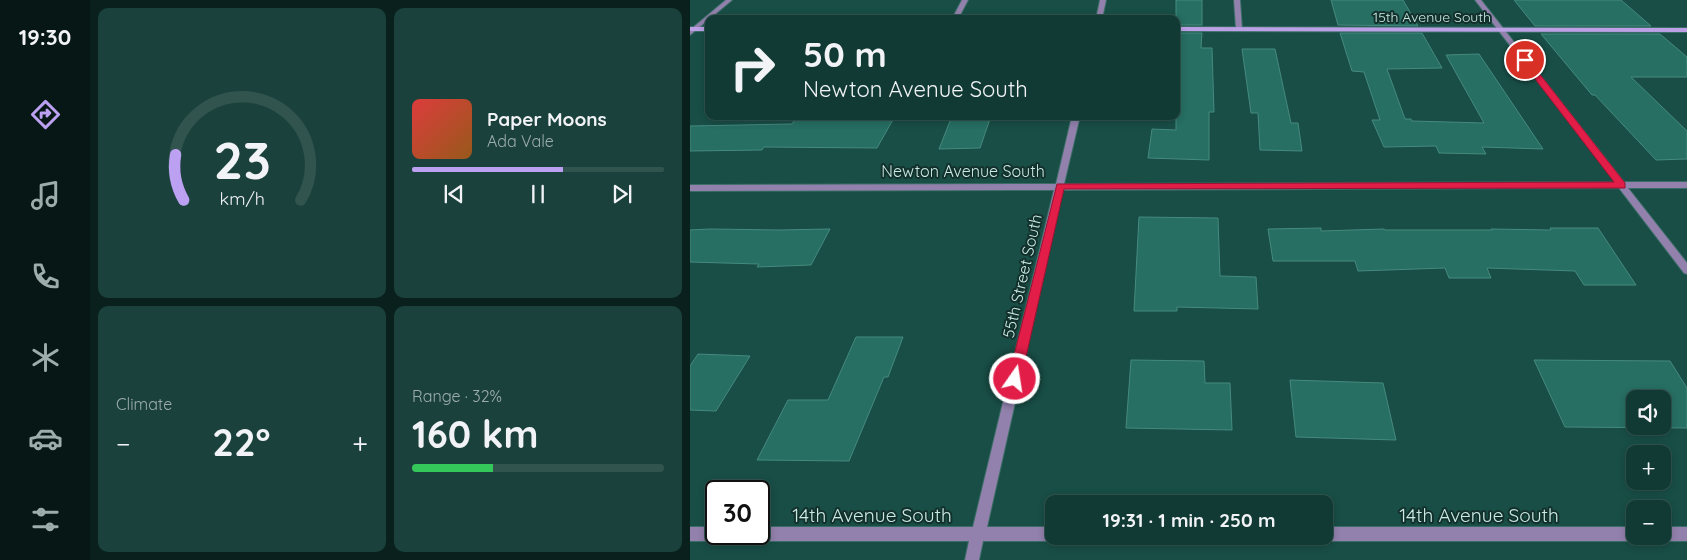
<!DOCTYPE html>
<html lang="en">
<head>
<meta charset="utf-8">
<style>
  body { margin:0; font-family:Quicksand,sans-serif; background:#1b413c; color:#f1f3f6; height:100vh; display:flex; flex-direction:column; font-size:19px; white-space:nowrap }
  * { box-sizing:border-box; margin:0 }
  p { font-size:16px; color:#9cadac }
  .icon { flex:none; width:28px; height:28px; fill:none; stroke:currentColor; stroke-width:2; stroke-linecap:round; stroke-linejoin:round }
  .map { position:relative; flex:1; overflow:hidden }
  .details { display:flex; flex-direction:column; gap:8px; padding:8px; background:#0a201d; width:600px }
  .details>* { flex:none }
  .top-card { position:absolute; left:15px; top:15px; width:475px; height:105px; border-radius:10px; box-shadow:0 2px 8px #0003,0 0 0 1px #31544f; background:#123a34; color:#f1f3f6; overflow:hidden }
  .buttons { position:absolute; left:936px; top:390px; display:grid; gap:10px }
  .buttons a { display:grid; place-items:center; width:45px; height:45px; border-radius:10px; background:#123a34; box-shadow:0 2px 8px #0003,0 0 0 1px #31544f; font-size:25px }
  .speed { position:absolute; left:15px; top:480px; display:flex; gap:10px; font-size:25px; font-weight:700; text-align:center }
  .speed>* { display:grid; place-content:center; width:65px; height:65px; border-radius:50%; background:#123a34; box-shadow:0 2px 8px #0003,0 0 0 1px #31544f; line-height:1 }
  .speed .limit { border:2px solid #111; border-radius:8px; background:#fff; color:#111 }
  .pin { position:absolute; display:grid; place-items:center; width:42px; height:42px; color:#fff; margin:-21px; border:2px solid #fff; border-radius:50%; box-shadow:0 1px 5px #0007 }
  .me { position:absolute; width:55px; margin:-28px; rotate:13deg; stroke-linejoin:round; filter:drop-shadow(0 0 4px #0008) }
  .turn { display:flex; align-items:center; gap:18px; height:105px; padding:0 15px; font-size:22px }
  .turn .icon { width:65px; height:65px; stroke-width:2.5 }
  .turn b { display:block; font-size:35px; line-height:42px }
  .big { font-size:38px; font-weight:700; line-height:1.1 }
  .details .tile { flex:1; display:flex; flex-direction:column; justify-content:center; gap:8px; min-width:0; padding:0 18px; border-radius:10px; background:#1b413c }
  .details .dial { align-items:center; gap:0 }
  .dial svg { height:130px; overflow:visible; fill:none; stroke:#31544f; stroke-width:7; stroke-linecap:round; text-anchor:middle }
  .dial text { fill:#f1f3f6; stroke:none }
  .song { display:flex; align-items:center; gap:15px }
  .cover { width:60px; height:60px; border-radius:8px; background:linear-gradient(135deg,hsl(0 70% 55%),hsl(30 70% 35%)) }
  .played { height:5px; border-radius:2px; background:linear-gradient(90deg,#bca0f2 60%,#31544f 60%) }
  .keys { display:flex; justify-content:space-around; direction:ltr }
  .heat { display:flex; justify-content:space-between; align-items:center; font-size:28px; direction:ltr }
  .charge { height:8px; border-radius:4px; background:linear-gradient(90deg,#34c759 32%,#31544f 0) }
  .details .tiles { flex:1; display:grid; gap:8px; grid-template-columns:repeat(2,1fr) }
  .trip { position:absolute; left:355px; top:495px; width:288px; height:50px; border-radius:10px; background:#123a34; box-shadow:0 2px 8px #0003,0 0 0 1px #31544f; font-weight:700; line-height:50px; text-align:center }
  main { display:flex; flex:1; min-height:0 }
  .dock { display:flex; flex-direction:column; width:90px; justify-content:space-around; align-items:center; background:#071715; color:#9cadac }
  .dock .icon { width:35px; height:35px }
  .dock .active { color:#bca0f2 }
  .dock b { font-size:22px; color:#f1f3f6 }
  .map>svg:first-child { display:block }
</style>
</head>
<body>
<main>
<nav class="dock">
<b>19:30</b>
<svg class="icon active" aria-label="directions" viewBox="0 0 24 24"><path d="M12 3l9 9-9 9-9-9zM9 14v-3h6M13 9l2 2-2 2"/></svg>
<svg class="icon" aria-label="music" viewBox="0 0 24 24"><path d="M9 18V5l10-2v13"/><circle cx="6" cy="18" r="3"/><circle cx="16" cy="16" r="3"/></svg>
<svg class="icon" aria-label="phone" viewBox="0 0 24 24"><path d="M5 4h4l2 5-3 2q2 4 5 5l2-3 5 2v4C11 20 4 13 5 4z"/></svg>
<svg class="icon" aria-label="climate" viewBox="0 0 24 24"><path d="M12 3v18M4 7l16 10M4 17L20 7"/></svg>
<svg class="icon" aria-label="car" viewBox="0 0 24 24"><path d="M5 17H2v-5l4-1 3-4h7l3 4 3 1v5h-3M9 17h6M6 11h13"/><circle cx="7" cy="17" r="2"/><circle cx="17" cy="17" r="2"/></svg>
<svg class="icon" aria-label="filters" viewBox="0 0 24 24"><path d="M4 7h16M4 17h16"/><circle cx="9" cy="7" r="2"/><circle cx="15" cy="17" r="2"/></svg>
</nav>
<section class="details">
<div class="tiles">
<div class="tile dial"><svg viewBox="0 0 100 80">
<path d="M14 69A42 42 0 1 1 86 69"/>
<path d="M14 69A42 42 0 0 1 9 41" stroke="#bca0f2"/>
<text x="50" y="56" font-size="32" font-weight="700">23</text>
<text x="50" y="72" font-size="11">km/h</text>
</svg></div>
<div class="tile">
<div class="song"><i class="cover"></i><div><b>Paper Moons</b><p>Ada Vale</p></div></div>
<div class="played"></div>
<div class="keys"><svg class="icon" aria-label="previous" viewBox="0 0 24 24"><path d="M18 5L8 12l10 7zM5 5v14"/></svg><svg class="icon" aria-label="pause" viewBox="0 0 24 24"><path d="M8 5v14M16 5v14"/></svg><svg class="icon" aria-label="next" viewBox="0 0 24 24"><path d="M6 5l10 7-10 7zM19 5v14"/></svg></div>
</div>
<div class="tile"><p>Climate</p>
<div class="heat"><a>−</a><b class="big">22°</b><a>+</a></div>
</div>
<div class="tile"><p>Range · 32%</p><b class="big">160 km</b><div class="charge"></div></div>
</div>
</section>
<div class="map">
<svg width="997" height="560" viewBox="0 0 997 560">
  <rect width="100%" height="100%" fill="#184e46"/>
  <g fill="#276e63" stroke="#468a7f" fill-rule="evenodd">
    <rect x="486" y="0" width="26" height="25"/>
    <polygon points="641,0 713,0 728,26 648,25"/>
    <polygon points="824,0 931,0 961,26 845,26"/>
    <polygon points="486,33 512,33 511,48 522,48 524,112 519,112 519,160 458,158 462,129 486,130"/>
    <polygon points="650,33 732,33 752,68 697,69 715,119 721,119 722,121 794,123 756,55 789,54 853,149 792,147 796,154 749,153 746,146 694,147 682,120 690,120 674,72 662,71"/>
    <polygon points="851,34 970,34 997,57 997,77 941,77 997,131 997,159 966,160 905,95 902,95"/>
    <polygon points="552,49 585,49 601,123 608,123 612,151 570,150 568,113 561,113"/>
    <polygon points="167,116 205,116 187,148 74,147 72,150 0,151 0,126 102,124 106,118 166,118"/>
    <polygon points="262,116 301,116 290,148 249,149"/>
    <polygon points="449,217 528,218 530,276 566,277 568,309 487,307 487,311 444,311"/>
    <polygon points="631,228 631,231 694,229 695,230 802,230 801,229 861,230 860,228 908,228 946,285 894,285 885,271 797,268 801,278 759,278 755,268 668,271 665,261 583,261 578,229"/>
    <polygon points="20,229 89,230 140,229 121,265 67,267 69,264 0,262 0,230"/>
    <polygon points="166,337 213,337 198,377 194,377 159,461 67,460 98,400 138,400"/>
    <polygon points="8,354 60,356 26,411 0,410 0,366"/>
    <polygon points="441,360 514,361 515,383 540,383 542,430 436,428"/>
    <path d="M 844,360 L 980,361 L 997,388 L 997,428 L 875,427 ZM 945,399 L 972,399 L 972,426 L 945,426 Z"/>
    <polygon points="600,380 693,383 706,440 606,437"/>
  </g>
  <g fill="none" stroke-linecap="round" stroke-linejoin="round">
    <defs>
      <g id="lane">
        <polygon points="272,0 278,0 268,19 262,19"/>
        <polygon points="544,0 550,0 552,29 549,31 546,29"/>
      </g>
      <g id="street">
        <polygon points="36,0 42,0 0,35 0,30"/>
        <polygon points="410,0 416,0 412,19 406,19"/>
        <polygon points="785,0 791,0 934,182 997,182 997,188 938,188 997,263 997,274 994,273 929,188 373,190 297,527 364,527 364,536 370,536 369,539 364,541 293,541 289,560 275,560 279,541 0,541 0,527 26,527 26,534 69,534 69,527 283,527 364,190 0,191 0,185 366,184 382,116 390,116 374,184 925,182"/>
        <polygon points="634,527 945,527 945,536 951,536 950,539 945,541 634,541 629,539 628,536 634,536"/>
        <polygon points="972,527 997,527 997,541 972,541 967,539 966,536 972,536"/>
      </g>
      <g id="secondary">
        <rect x="0" y="27" width="19" height="4"/>
        <polygon points="486,27 997,28 997,32 486,31"/>
      </g>
    </defs>
    <use href="#lane" stroke="#3b6d66" stroke-width="2"/>
    <use href="#street" stroke="#3b6d66" stroke-width="2"/>
    <use href="#secondary" stroke="#3b6d66" stroke-width="2"/>
    <use href="#lane" fill="#9181ac" fill-rule="evenodd"/>
    <use href="#street" fill="#9181ac" fill-rule="evenodd"/>
    <use href="#secondary" fill="#bca1e6" fill-rule="evenodd"/>
  </g>
  <polygon fill="#e11d48" stroke="#92132f" points="832,59 838,59 935,183 935,188 374,189 331,379 329,383 325,385 320,383 318,379 367,184 924,182 832,62"/>
  <g text-anchor="middle" dominant-baseline="central" stroke-width="4" stroke-linejoin="round" paint-order="stroke">
    <g font-size="14" fill="#c9ebe4" stroke="#13302c">
      <text x="742" y="17">15th Avenue South</text>
    </g>
    <g font-size="16" fill="#c9ebe4" stroke="#13302c">
      <text x="273" y="171">Newton Avenue South</text>
      <text transform="translate(332 276) rotate(-77)">55th Street South</text>
    </g>
    <g font-size="19" fill="#c9ebe4" stroke="#13302c">
      <text x="182" y="515">14th Avenue South</text>
      <text x="789" y="515">14th Avenue South</text>
    </g>
  </g>
</svg>
<div class="buttons">
<a><svg class="icon" aria-label="sound" viewBox="0 0 24 24"><path d="M4 9h4l5-4v14l-5-4H4zM17 9q2 3 0 6"/></svg></a>
<a>+</a>
<a>−</a>
</div>
<div class="speed"><div class="limit">30</div></div>
<div class="pin" style="left:835px;top:60px;background:#d93025"><svg class="icon" aria-label="arrive" viewBox="0 0 24 24"><path d="M6 21V4h12l-3 4 3 4H6"/></svg></div>
<svg class="me" style="left:325px;top:379px" viewBox="-20 -20 40 40"><circle r="17" fill="#e11d48" stroke="#fff" stroke-width="3"/><path d="M0-11L8 9 0 5-8 9z" fill="#fff"/></svg>
<div class="trip">19:31 · 1 min · 250 m</div>
<div class="top-card">
<div class="turn"><svg class="icon" aria-label="right" viewBox="0 0 24 24"><path d="M7 20v-9h11M14 6l5 5-5 5"/></svg><div><b>50 m</b>Newton Avenue South</div></div>
</div>
</div>
</main>
</body>
</html>
